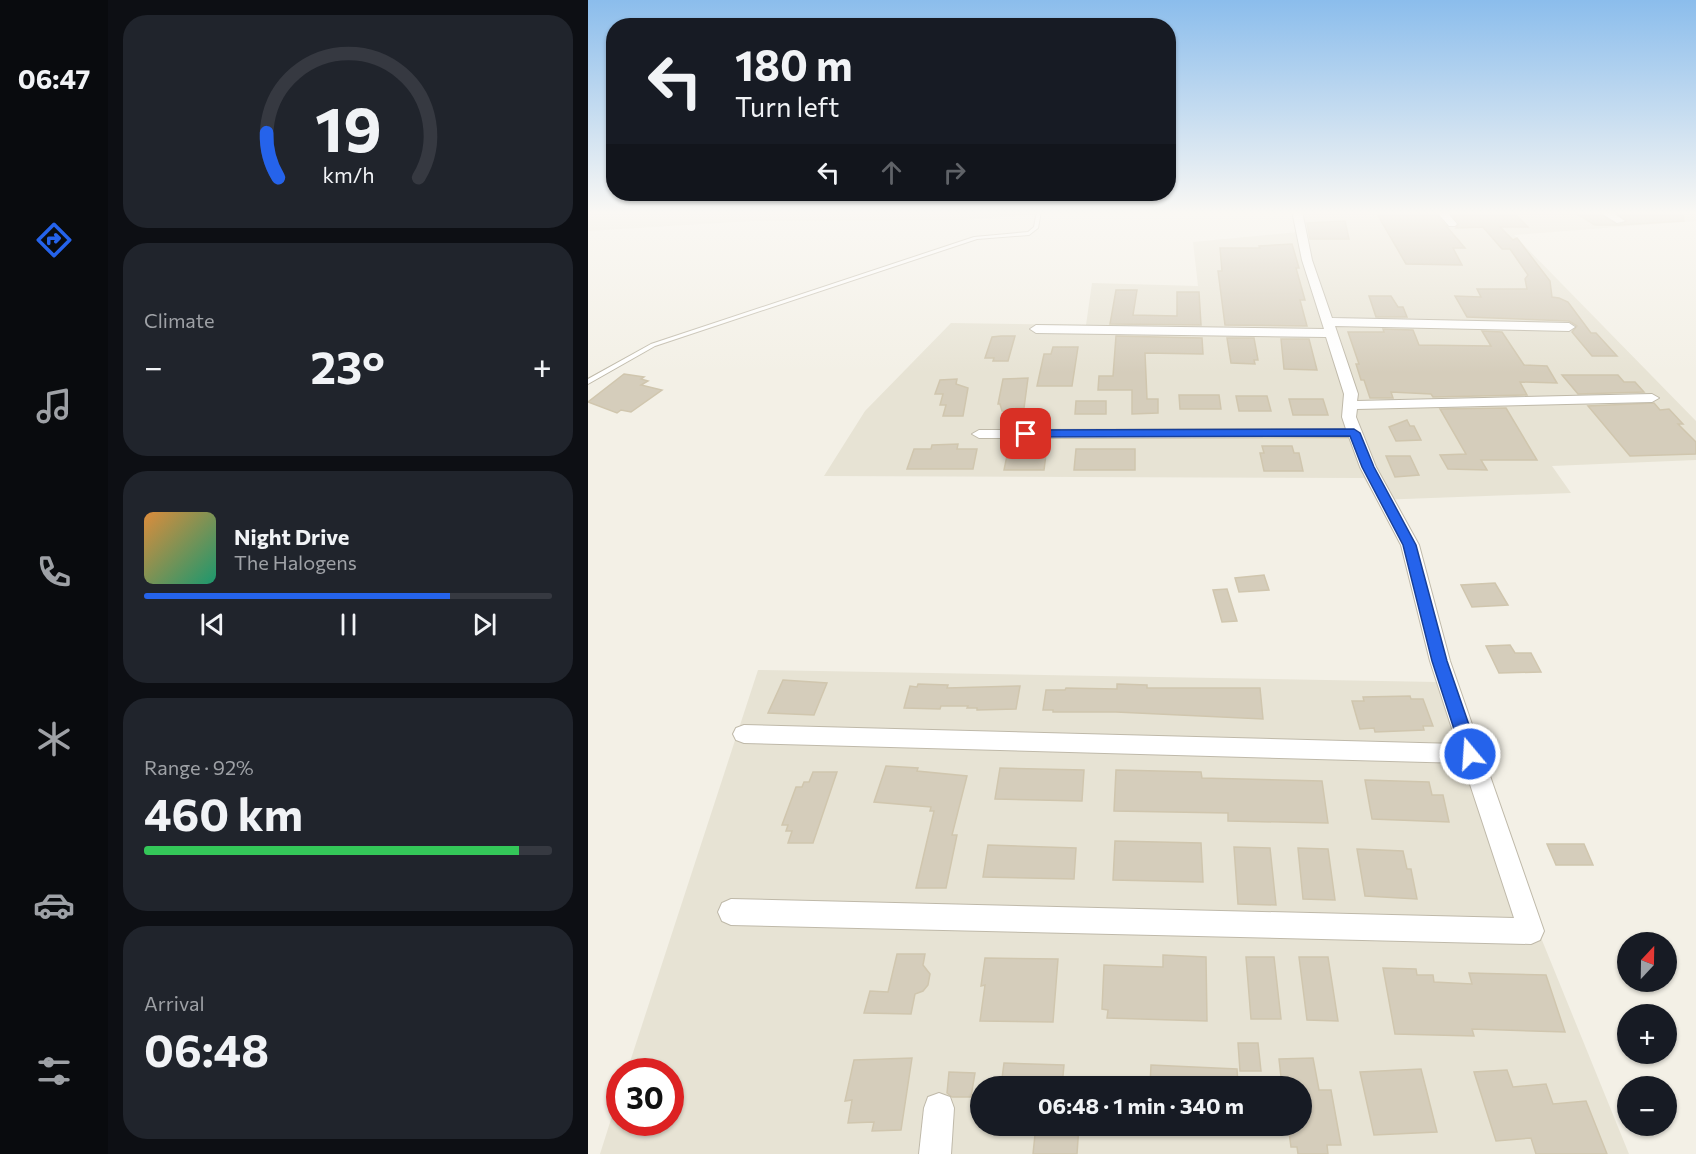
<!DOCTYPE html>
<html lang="en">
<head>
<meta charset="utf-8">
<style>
  body { margin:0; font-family:Commissioner,sans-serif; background:#20242c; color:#f1f3f6; height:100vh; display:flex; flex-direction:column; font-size:22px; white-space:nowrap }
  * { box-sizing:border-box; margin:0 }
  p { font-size:20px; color:#9ea1a6 }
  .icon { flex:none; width:33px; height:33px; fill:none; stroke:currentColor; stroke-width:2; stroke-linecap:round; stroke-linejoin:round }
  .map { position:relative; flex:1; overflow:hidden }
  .details { display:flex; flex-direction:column; gap:15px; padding:15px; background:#0d0f14; width:480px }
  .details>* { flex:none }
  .banner { position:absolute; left:18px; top:18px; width:570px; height:183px; border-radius:24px; box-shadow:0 2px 4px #0004; background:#171b24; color:#f1f3f6; overflow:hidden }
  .needle { width:39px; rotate:22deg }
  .buttons { position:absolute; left:1029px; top:932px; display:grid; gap:12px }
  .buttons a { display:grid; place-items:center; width:60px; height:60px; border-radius:50%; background:#171b24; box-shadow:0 2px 4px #0004; font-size:30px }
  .speed { position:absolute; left:18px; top:1058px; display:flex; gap:12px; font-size:30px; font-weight:700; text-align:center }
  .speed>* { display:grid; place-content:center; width:78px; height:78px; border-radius:50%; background:#171b24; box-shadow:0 2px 4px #0004; line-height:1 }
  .speed .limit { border:9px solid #d22; background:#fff; color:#111 }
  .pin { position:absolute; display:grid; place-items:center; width:51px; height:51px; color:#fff; margin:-26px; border-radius:12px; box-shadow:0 3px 9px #0006 }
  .me { position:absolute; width:66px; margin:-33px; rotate:342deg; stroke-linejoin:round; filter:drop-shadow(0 0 4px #0008) }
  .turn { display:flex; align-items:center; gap:21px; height:126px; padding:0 30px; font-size:27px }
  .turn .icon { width:78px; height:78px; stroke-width:2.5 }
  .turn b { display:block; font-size:42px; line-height:51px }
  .lanes { display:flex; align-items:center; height:57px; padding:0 30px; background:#0003; justify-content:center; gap:30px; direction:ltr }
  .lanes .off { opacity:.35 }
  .big { font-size:45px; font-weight:700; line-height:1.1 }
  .details .tile { flex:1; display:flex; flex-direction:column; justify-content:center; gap:9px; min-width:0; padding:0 21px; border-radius:24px; background:#20242c }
  .details .dial { align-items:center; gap:0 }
  .dial svg { height:156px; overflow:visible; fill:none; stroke:#363941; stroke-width:7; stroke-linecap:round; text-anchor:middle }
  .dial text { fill:#f1f3f6; stroke:none }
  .song { display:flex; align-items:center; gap:18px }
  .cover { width:72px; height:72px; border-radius:9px; background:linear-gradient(135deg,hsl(30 70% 55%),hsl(160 70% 35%)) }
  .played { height:6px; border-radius:3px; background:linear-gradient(90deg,#2563eb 75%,#363941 75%) }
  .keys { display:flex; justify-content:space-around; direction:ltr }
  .heat { display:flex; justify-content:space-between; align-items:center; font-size:33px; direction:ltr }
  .charge { height:9px; border-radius:4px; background:linear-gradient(90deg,#34c759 92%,#363941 0) }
  .trip { position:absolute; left:382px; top:1076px; width:342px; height:60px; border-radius:30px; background:#171b24; box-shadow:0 2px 4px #0004; font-weight:700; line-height:60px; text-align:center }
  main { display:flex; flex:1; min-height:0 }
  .menu { display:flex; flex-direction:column; width:108px; justify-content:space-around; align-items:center; background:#090b0e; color:#9ea1a6 }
  .menu .icon { width:42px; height:42px }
  .menu .current { color:#2563eb }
  .menu b { font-size:27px; color:#f1f3f6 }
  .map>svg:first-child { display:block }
</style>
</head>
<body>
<main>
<nav class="menu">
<b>06:47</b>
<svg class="icon current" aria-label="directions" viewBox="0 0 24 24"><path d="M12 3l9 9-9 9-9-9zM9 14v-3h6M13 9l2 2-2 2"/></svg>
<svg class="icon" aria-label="music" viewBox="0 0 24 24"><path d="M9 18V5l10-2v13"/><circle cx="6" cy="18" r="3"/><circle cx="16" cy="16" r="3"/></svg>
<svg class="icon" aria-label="phone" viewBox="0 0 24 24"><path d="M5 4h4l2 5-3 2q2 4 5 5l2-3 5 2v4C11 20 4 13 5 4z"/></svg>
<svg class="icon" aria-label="climate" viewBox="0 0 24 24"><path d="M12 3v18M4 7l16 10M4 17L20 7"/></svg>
<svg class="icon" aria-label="car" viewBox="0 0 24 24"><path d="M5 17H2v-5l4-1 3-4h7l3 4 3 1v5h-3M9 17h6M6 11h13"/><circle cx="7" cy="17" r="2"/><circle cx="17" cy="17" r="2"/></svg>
<svg class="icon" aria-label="filters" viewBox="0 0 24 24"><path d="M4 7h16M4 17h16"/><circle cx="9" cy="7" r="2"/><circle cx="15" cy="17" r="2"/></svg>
</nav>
<section class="details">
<div class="tile dial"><svg viewBox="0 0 100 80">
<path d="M14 69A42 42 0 1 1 86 69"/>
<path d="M14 69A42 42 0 0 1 8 46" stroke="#2563eb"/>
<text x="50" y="56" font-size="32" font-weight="700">19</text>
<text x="50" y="72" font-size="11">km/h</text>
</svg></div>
<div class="tile"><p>Climate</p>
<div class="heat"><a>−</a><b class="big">23°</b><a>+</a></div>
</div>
<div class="tile">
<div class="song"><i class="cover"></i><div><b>Night Drive</b><p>The Halogens</p></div></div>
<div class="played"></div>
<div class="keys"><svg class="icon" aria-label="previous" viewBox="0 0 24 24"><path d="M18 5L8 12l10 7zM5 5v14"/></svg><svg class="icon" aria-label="pause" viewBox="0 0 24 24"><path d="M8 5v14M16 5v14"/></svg><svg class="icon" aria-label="next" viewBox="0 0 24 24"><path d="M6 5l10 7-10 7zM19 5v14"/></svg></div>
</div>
<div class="tile"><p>Range · 92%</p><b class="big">460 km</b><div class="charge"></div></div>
<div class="tile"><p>Arrival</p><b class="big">06:48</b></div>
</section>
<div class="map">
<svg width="1108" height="1154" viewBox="0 0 1108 1154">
  <rect width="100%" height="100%" fill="#f3f0e6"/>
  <g fill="#e7e3d4" fill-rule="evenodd">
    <polygon points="0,211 492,211 374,220 164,221 0,231"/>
    <polygon points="703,211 1108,211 1108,221 926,235 1108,421 1108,460 964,466 983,493 789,500 776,478 236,476 277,411 363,323 498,325 504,283 610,286 605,242 710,232"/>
    <path d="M 170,670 L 849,682 L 1041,1154 L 12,1154 L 31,1094 L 32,1122 L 82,1122 L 82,1071 L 39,1071 ZM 393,1086 L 714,1086 L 714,1125 L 393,1125 Z"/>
  </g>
  <g fill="#d5cdbb" stroke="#d0c6ae" stroke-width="1.5">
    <polygon points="868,211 924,211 940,227 912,227 925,240 929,238 962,281 964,297 971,298 980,302 1003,333 1008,333 1029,356 1004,356 984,332 989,326 981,321 879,317 867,296 893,297 889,289 939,289 937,279 940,275 922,249 914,249 895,227 868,228 871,223 863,214 870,214"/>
    <polygon points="984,211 1008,211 1030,225 1007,225"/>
    <polygon points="1026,211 1095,211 1096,221 1030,225 1039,221"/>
    <polygon points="788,212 848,214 877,248 865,248 874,265 818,264"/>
    <polygon points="757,221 761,239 722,239 719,223"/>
    <polygon points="704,244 711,268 708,268 717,300 712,300 719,326 637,325 630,271 634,271 632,248 672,248 671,246"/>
    <polygon points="528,290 549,290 545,315 589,316 589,292 611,292 613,325 522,324"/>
    <polygon points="781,296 803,296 810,307 815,307 819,317 788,317"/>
    <polygon points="795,329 825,330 831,345 903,346 894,331 914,332 936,365 959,366 969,383 932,382 939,395 845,397 843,394 803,392 805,398 782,398 776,380 773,380 768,364 771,364 760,332 796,332"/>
    <polygon points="413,336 427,336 420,361 405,361 406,358 397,358 404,337"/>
    <polygon points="528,336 614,338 615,354 557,353 559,399 570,399 570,413 544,414 544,390 510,390 511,376 525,376"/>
    <polygon points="639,338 666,338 670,360 666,360 667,364 643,363"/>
    <polygon points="693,339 721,339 729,370 696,369"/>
    <polygon points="465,347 490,347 484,386 449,386 456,354 463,354"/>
    <polygon points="36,374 56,377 53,379 60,381 53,385 74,390 43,412 33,410 29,413 0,402"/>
    <polygon points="974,375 1030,375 1036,382 1047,382 1056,392 990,394"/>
    <polygon points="440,378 436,408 428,408 428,411 414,411 412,404 410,404 415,379"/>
    <polygon points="369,379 368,384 380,388 375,416 355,416 358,405 352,405 355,394 347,394 352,380"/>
    <polygon points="591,395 631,395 633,409 592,409"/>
    <polygon points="648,396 679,396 683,411 651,411"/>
    <polygon points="701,399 735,399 740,415 705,415"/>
    <polygon points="488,401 518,401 518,414 487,414"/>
    <polygon points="1066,403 1072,410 1081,409 1095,424 1090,424 1108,442 1108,454 1042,456 1000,406"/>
    <polygon points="918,408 949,460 893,460 899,470 860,469 852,455 878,454 852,409"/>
    <polygon points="819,420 822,426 826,426 833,440 808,441 801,427"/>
    <polygon points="370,444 369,449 389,449 385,469 319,469 326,449 343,449 344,445"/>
    <polygon points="421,446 459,446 456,470 416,470"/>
    <polygon points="674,446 704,446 706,453 711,453 715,471 676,471 672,453 676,453"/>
    <polygon points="488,449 547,449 547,470 486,470"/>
    <polygon points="798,456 822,456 831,475 807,477"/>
    <polygon points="676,575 681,590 651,592 647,578"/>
    <polygon points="907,583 920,605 884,607 873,585"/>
    <polygon points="639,589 649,621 634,622 625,590"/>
    <polygon points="922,645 927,653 943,653 953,672 911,673 898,646"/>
    <polygon points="195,680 239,683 226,715 180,713"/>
    <polygon points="330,684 360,685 359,688 432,686 428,709 389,710 389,708 379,708 380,706 353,706 352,709 316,708 322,686 329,687"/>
    <polygon points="529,684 559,685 559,688 672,688 675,719 528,712 465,712 465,710 455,710 458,690 477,690 478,688 529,689"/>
    <polygon points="822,696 823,699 835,699 845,726 835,726 836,730 787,732 786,728 772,729 764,701 776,701 775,697"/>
    <polygon points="298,766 330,768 329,771 379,776 364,835 369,835 358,888 328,888 346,811 342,811 343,807 286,802"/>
    <polygon points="412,768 496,770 494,801 407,799"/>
    <polygon points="528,770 613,772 614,778 734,781 740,823 640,821 640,813 526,811"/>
    <polygon points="225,772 249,772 225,843 200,843 204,831 198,831 200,825 194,825 208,787 214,787 216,782 221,782"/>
    <polygon points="777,780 841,782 844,795 855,795 861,822 784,819"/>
    <polygon points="527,841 613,843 615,882 525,880"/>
    <polygon points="959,844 996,844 1005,865 968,865"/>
    <polygon points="400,845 488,848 486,879 395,877"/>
    <polygon points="646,847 682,848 688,905 650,904"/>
    <polygon points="710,848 740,849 747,900 715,899"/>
    <polygon points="769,849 815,851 819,869 823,869 829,899 777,896"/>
    <polygon points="309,954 337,954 335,965 342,974 340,985 335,991 327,994 323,1014 276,1013 282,991 300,992"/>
    <polygon points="575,955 618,957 619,1021 519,1018 520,1010 514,1009 516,965 575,967"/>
    <polygon points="658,957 686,957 693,1019 663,1019"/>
    <polygon points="711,957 740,957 750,1021 719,1020"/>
    <polygon points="397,958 470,959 465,1022 392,1021 397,985 393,986"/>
    <polygon points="795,968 828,969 829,975 845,975 846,982 884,984 881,973 958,975 977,1032 884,1029 886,1036 807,1034"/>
    <polygon points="650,1043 670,1043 673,1071 652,1071"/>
    <polygon points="324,1058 313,1130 284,1131 286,1122 260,1123 264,1100 257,1101 266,1060"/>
    <polygon points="725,1058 731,1090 743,1090 753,1145 739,1145 740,1154 710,1154 709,1147 703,1147 700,1125 714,1125 714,1086 694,1086 691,1059"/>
    <polygon points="416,1063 476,1065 474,1086 413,1086"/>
    <polygon points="563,1065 649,1069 650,1086 562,1086"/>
    <polygon points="833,1069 849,1132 786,1135 772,1072"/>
    <polygon points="919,1070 925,1087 958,1084 965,1104 998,1101 1019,1154 948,1154 943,1138 908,1141 886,1072"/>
    <polygon points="361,1072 387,1073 383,1097 364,1097 359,1093"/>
    <polygon points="448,1125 491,1125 489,1154 445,1154"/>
  </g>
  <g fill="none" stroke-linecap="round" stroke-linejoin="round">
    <defs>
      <polygon id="lane" points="449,211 453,211 450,228 441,235 389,239 67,346 0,384 0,379 63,344 386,237 440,232 446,227"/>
      <g id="street">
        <polygon points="704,211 714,211 724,260 744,318 981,323 987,327 981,331 747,326 770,394 769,401 1064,394 1071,398 1064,402 769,409 768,417 788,467 831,545 862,661 956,931 952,940 943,944 143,925 134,921 130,912 134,903 143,899 926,918 875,763 156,743 148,740 145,734 148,728 156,725 869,744 842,661 813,545 772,467 761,437 391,438 384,434 391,430 758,429 754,417 756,394 738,337 448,333 442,329 448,325 736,329 714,260"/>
        <polygon points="848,211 858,211 869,224 867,226 861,226"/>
        <polygon points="1010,211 1022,211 1037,221 1029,223"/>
        <polygon points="351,1093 362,1097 366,1108 363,1154 331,1154 336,1108 340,1097"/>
      </g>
    </defs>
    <use href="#lane" stroke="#bfb9a9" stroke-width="2"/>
    <use href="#street" stroke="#bfb9a9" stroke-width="2"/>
    <use href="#lane" fill="#fff" fill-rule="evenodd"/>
    <use href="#street" fill="#fff" fill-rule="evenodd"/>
  </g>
  <linearGradient id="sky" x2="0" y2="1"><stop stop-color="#8bbdec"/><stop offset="0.57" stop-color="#faf8f4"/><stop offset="1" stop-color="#faf8f4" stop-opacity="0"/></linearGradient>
  <rect width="1108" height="373" fill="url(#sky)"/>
  <polygon fill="#2563eb" stroke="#184099" stroke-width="1.5" points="766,429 772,433 786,467 828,545 859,661 891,754 888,759 882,761 877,759 874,754 844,661 815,545 774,467 762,436 438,437 432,434 438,430"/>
</svg>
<div class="buttons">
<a><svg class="needle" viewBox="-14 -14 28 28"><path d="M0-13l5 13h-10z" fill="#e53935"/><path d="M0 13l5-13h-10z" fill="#9ea1a6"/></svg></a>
<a>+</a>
<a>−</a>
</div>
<div class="speed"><div class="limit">30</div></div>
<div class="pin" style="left:438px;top:434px;background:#d93025"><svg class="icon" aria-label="arrive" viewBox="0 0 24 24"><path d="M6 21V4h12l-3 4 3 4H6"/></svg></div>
<svg class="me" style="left:882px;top:754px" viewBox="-20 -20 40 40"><circle r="17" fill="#2563eb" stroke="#fff" stroke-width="3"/><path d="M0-11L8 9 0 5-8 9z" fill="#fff"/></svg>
<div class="trip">06:48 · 1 min · 340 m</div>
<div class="banner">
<div class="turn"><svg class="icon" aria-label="left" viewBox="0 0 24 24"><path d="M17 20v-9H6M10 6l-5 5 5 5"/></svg><div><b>180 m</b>Turn left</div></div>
<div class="lanes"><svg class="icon" aria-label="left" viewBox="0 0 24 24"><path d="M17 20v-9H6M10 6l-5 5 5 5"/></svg><svg class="icon off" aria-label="ahead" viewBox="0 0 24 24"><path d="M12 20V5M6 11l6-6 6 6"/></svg><svg class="icon off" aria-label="right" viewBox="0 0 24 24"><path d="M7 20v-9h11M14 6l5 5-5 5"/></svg></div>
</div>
</div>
</main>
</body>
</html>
